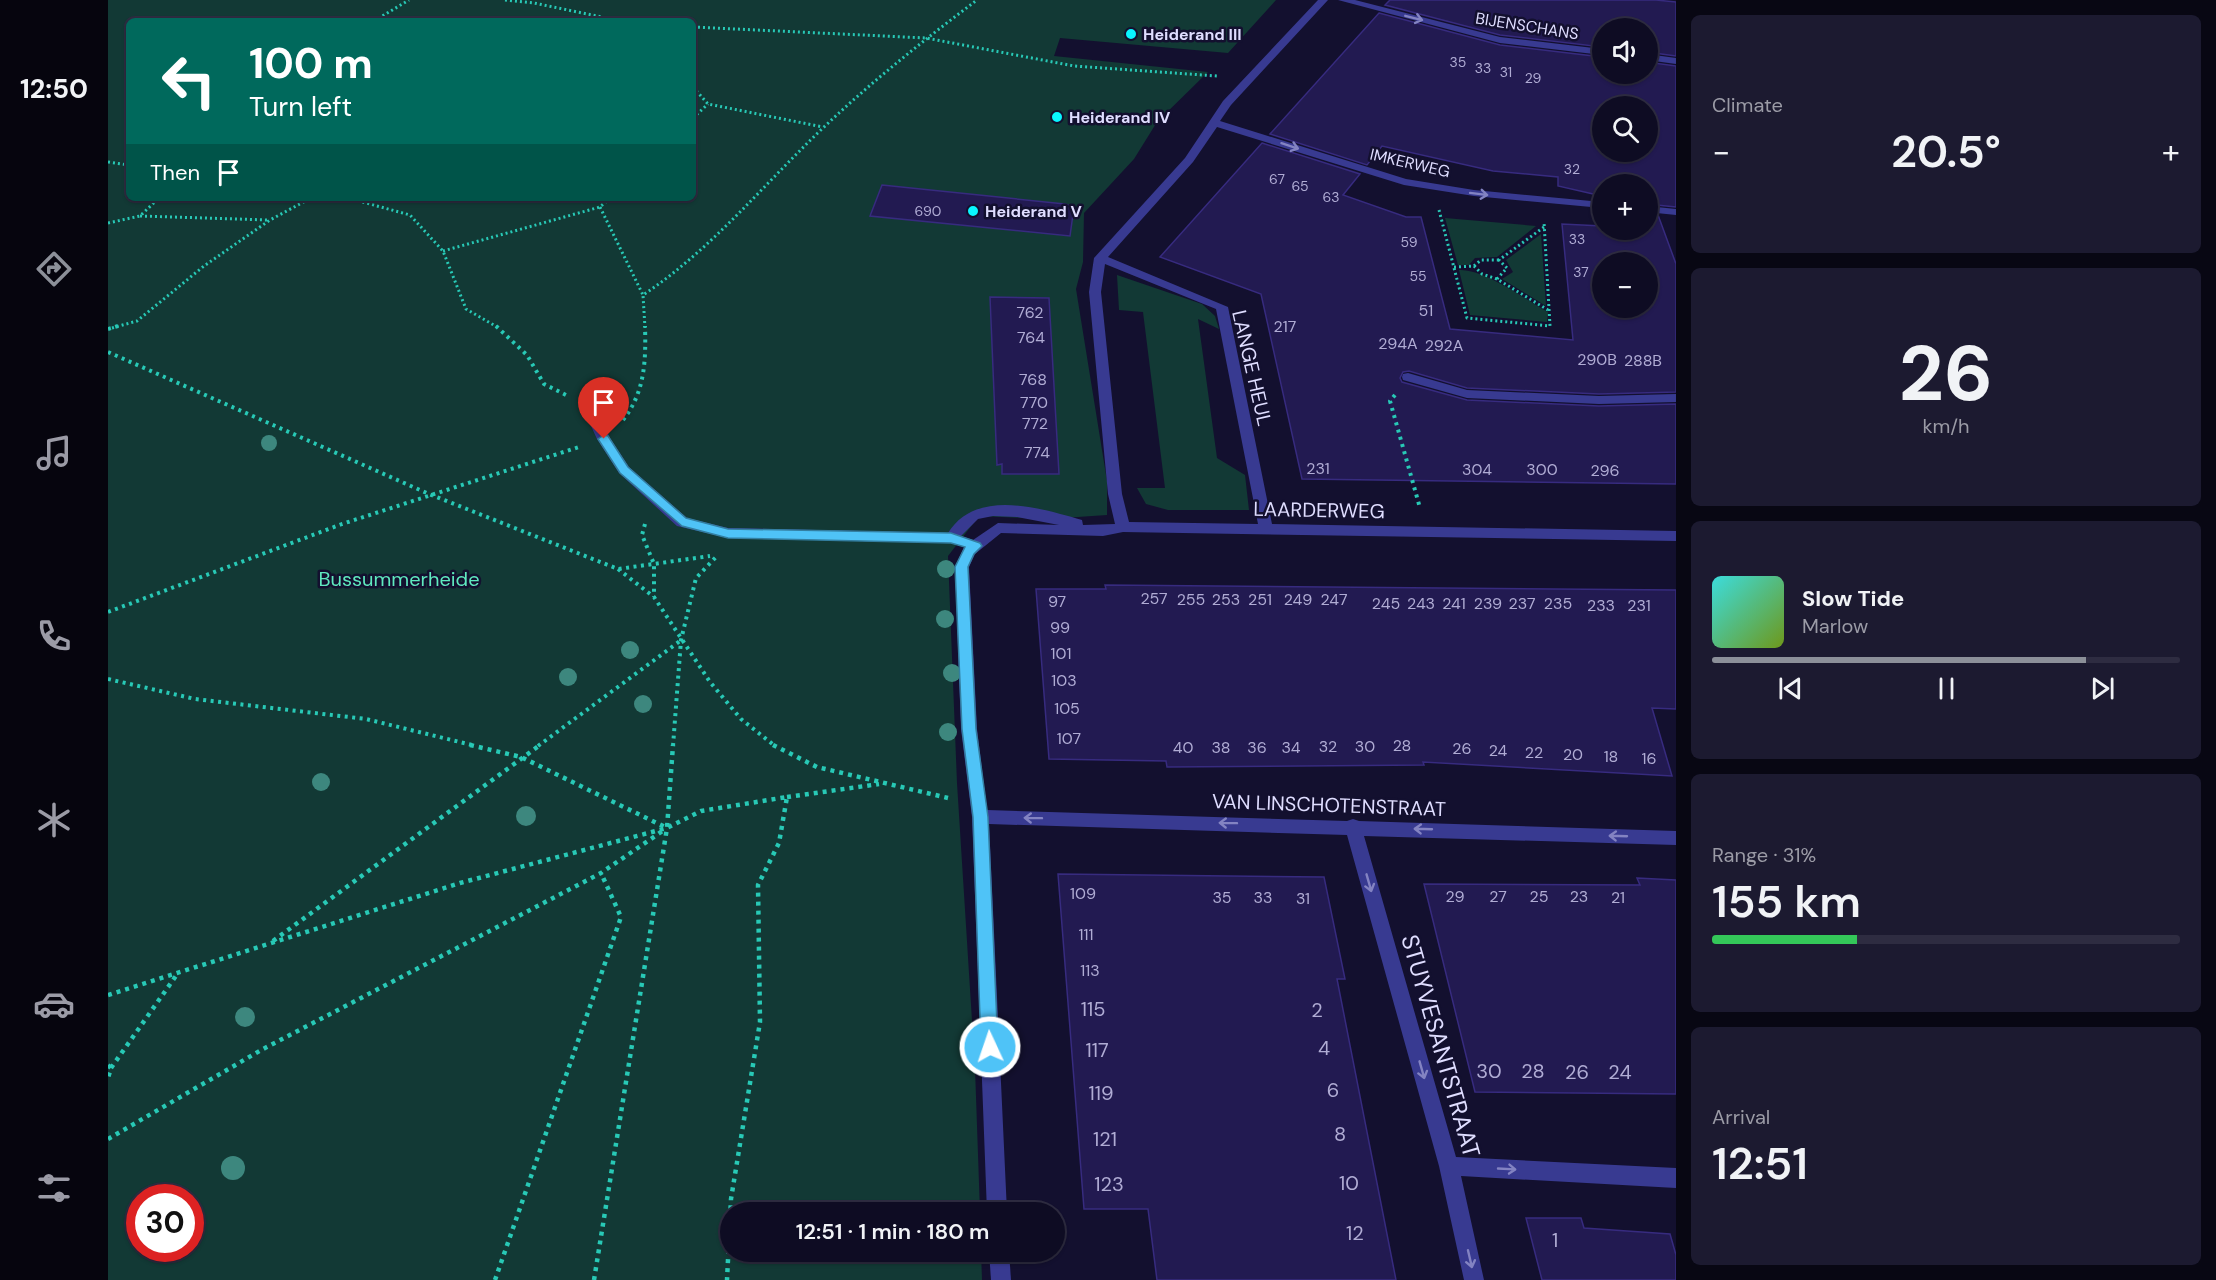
<!DOCTYPE html>
<html lang="en">
<head>
<meta charset="utf-8">
<style>
  body { margin:0; font-family:"DM Sans",sans-serif; background:#1c1a30; color:#f1f3f6; height:100vh; display:flex; flex-direction:column; font-size:22px; white-space:nowrap }
  * { box-sizing:border-box; margin:0 }
  p { font-size:20px; color:#9b9ba6 }
  .icon { flex:none; width:33px; height:33px; fill:none; stroke:currentColor; stroke-width:2; stroke-linecap:round; stroke-linejoin:round }
  .map { position:relative; flex:1; overflow:hidden }
  .sheet { display:flex; flex-direction:column; gap:15px; padding:15px; background:#080713; width:540px }
  .sheet>* { flex:none }
  .guide { position:absolute; left:18px; top:18px; width:570px; height:183px; border-radius:9px; box-shadow:0 2px 4px #0004,0 0 0 2px #2e2c41; background:#00695c; color:#fff; overflow:hidden }
  .fabs { position:absolute; left:1484px; top:18px; display:grid; gap:12px }
  .fabs a { display:grid; place-items:center; width:66px; height:66px; border-radius:50%; background:#0e0c23; box-shadow:0 2px 4px #0004,0 0 0 2px #2e2c41; font-size:30px }
  .speed { position:absolute; left:18px; top:1184px; display:flex; gap:12px; font-size:30px; font-weight:700; text-align:center }
  .speed>* { display:grid; place-content:center; width:78px; height:78px; border-radius:50%; background:#0e0c23; box-shadow:0 2px 4px #0004,0 0 0 2px #2e2c41; line-height:1 }
  .speed .limit { border:9px solid #d22; background:#fff; color:#111 }
  .pin { position:absolute; display:grid; place-items:center; width:51px; height:51px; color:#fff; margin:-62px -26px; border-radius:50% 50% 50% 0; rotate:-45deg; box-shadow:0 0 6px #0007 }
  .pin .icon { rotate:45deg }
  .me { position:absolute; width:66px; margin:-33px; rotate:357deg; stroke-linejoin:round; filter:drop-shadow(0 0 4px #0008) }
  .turn { display:flex; align-items:center; gap:21px; height:126px; padding:0 24px; font-size:27px }
  .turn .icon { width:78px; height:78px; stroke-width:2.5 }
  .turn b { display:block; font-size:42px; line-height:51px }
  .then { display:flex; align-items:center; height:57px; padding:0 24px; background:#0003; gap:12px; font-size:22px }
  .big { font-size:45px; font-weight:600; line-height:1.1 }
  .sheet .tile { flex:1; display:flex; flex-direction:column; justify-content:center; gap:9px; min-width:0; padding:0 21px; border-radius:9px; background:#1c1a30 }
  .sheet .dial { align-items:center; gap:0 }
  .dial b { font-size:78px; line-height:1 }
  .song { display:flex; align-items:center; gap:18px }
  .cover { width:72px; height:72px; border-radius:9px; background:linear-gradient(135deg,hsl(180 70% 55%),hsl(80 70% 35%)) }
  .played { height:6px; border-radius:3px; background:linear-gradient(90deg,#8c9099 80%,#2e2c41 80%) }
  .keys { display:flex; justify-content:space-around; direction:ltr }
  .heat { display:flex; justify-content:space-between; align-items:center; font-size:33px; direction:ltr }
  .charge { height:9px; border-radius:4px; background:linear-gradient(90deg,#34c759 31%,#2e2c41 0) }
  .trip { position:absolute; left:612px; top:1202px; width:345px; height:60px; border-radius:30px; background:#0e0c23; box-shadow:0 2px 4px #0004,0 0 0 2px #2e2c41; font-weight:600; line-height:60px; text-align:center }
  main { display:flex; flex:1; min-height:0 }
  .menu { display:flex; flex-direction:column; width:108px; justify-content:space-around; align-items:center; background:#06050e; color:#9b9ba6 }
  .menu .icon { width:42px; height:42px }
  .menu .selected { color:#8c9099 }
  .menu b { font-size:27px; color:#f1f3f6 }
  .map>svg:first-child { display:block }
</style>
</head>
<body>
<main>
<nav class="menu">
<b>12:50</b>
<svg class="icon selected" aria-label="directions" viewBox="0 0 24 24"><path d="M12 3l9 9-9 9-9-9zM9 14v-3h6M13 9l2 2-2 2"/></svg>
<svg class="icon" aria-label="music" viewBox="0 0 24 24"><path d="M9 18V5l10-2v13"/><circle cx="6" cy="18" r="3"/><circle cx="16" cy="16" r="3"/></svg>
<svg class="icon" aria-label="phone" viewBox="0 0 24 24"><path d="M5 4h4l2 5-3 2q2 4 5 5l2-3 5 2v4C11 20 4 13 5 4z"/></svg>
<svg class="icon" aria-label="climate" viewBox="0 0 24 24"><path d="M12 3v18M4 7l16 10M4 17L20 7"/></svg>
<svg class="icon" aria-label="car" viewBox="0 0 24 24"><path d="M5 17H2v-5l4-1 3-4h7l3 4 3 1v5h-3M9 17h6M6 11h13"/><circle cx="7" cy="17" r="2"/><circle cx="17" cy="17" r="2"/></svg>
<svg class="icon" aria-label="filters" viewBox="0 0 24 24"><path d="M4 7h16M4 17h16"/><circle cx="9" cy="7" r="2"/><circle cx="15" cy="17" r="2"/></svg>
</nav>
<div class="map">
<svg width="1568" height="1280" viewBox="0 0 1568 1280">
  <rect width="100%" height="100%" fill="#13102f"/>
  <g fill="#123935" fill-rule="evenodd">
    <path d="M 0,0 L 1168,0 L 1120,53 L 952,38 L 946,56 L 1100,72 L 1049,122 L 1026,159 L 976,213 L 975,262 L 968,289 L 999,481 L 999,515 L 940,519 L 871,516 L 840,556 L 849,783 L 867,1068 L 872,1212 L 622,1212 L 622,1251 L 873,1251 L 874,1280 L 0,1280 ZM 21,21 L 585,21 L 585,198 L 21,198 ZM 32,1197 L 82,1197 L 82,1248 L 32,1248 Z"/>
    <polygon points="1337,218 1428,226 1389,257 1367,258 1361,265 1350,265"/>
    <polygon points="1433,234 1438,306 1394,279 1405,272 1398,260"/>
    <path d="M 1351,270 C 1376,269 1417,299 1440,312 L 1439,322 L 1362,315 Z"/>
    <polygon points="1009,275 1094,304 1107,316 1111,329 1090,319 1109,458 1137,475 1141,510 1060,510 1038,504 1029,488 1057,488 1035,312 1011,310"/>
  </g>
  <g fill="#221a51" stroke="#372b7f" stroke-width="1.5" fill-rule="evenodd">
    <polygon points="1282,0 1548,0 1568,2 1568,56 1539,52 1539,28 1494,28 1494,47 1392,35 1277,5"/>
    <path d="M 1271,13 L 1392,45 L 1494,57 L 1494,74 L 1539,74 L 1539,62 L 1568,66 L 1568,207 L 1539,204 L 1539,184 L 1494,184 L 1494,196 L 1450,186 L 1450,177 L 1385,171 L 1274,146 L 1259,165 L 1162,134 ZM 1494,106 L 1539,106 L 1539,152 L 1494,152 Z"/>
    <path d="M 1154,143 L 1252,174 L 1235,195 L 1298,217 L 1313,217 L 1342,329 L 1465,340 L 1454,224 L 1494,226 L 1494,230 L 1539,230 L 1539,214 L 1550,215 L 1568,264 L 1568,392 L 1491,394 L 1359,388 L 1301,371 L 1295,372 L 1292,378 L 1294,382 L 1359,400 L 1491,406 L 1568,404 L 1568,484 L 1194,479 L 1153,294 L 1052,257 ZM 1494,262 L 1539,262 L 1539,308 L 1494,308 Z"/>
    <polygon points="774,185 957,204 966,207 962,236 762,216"/>
    <polygon points="882,297 941,298 951,474 894,474 894,464 889,465"/>
    <polygon points="997,585 1568,590 1568,709 1544,708 1564,776 1315,762 1316,765 1059,767 1058,761 941,759 928,589 998,589"/>
    <polygon points="950,874 1216,877 1237,979 1229,979 1288,1280 1049,1280 1040,1209 976,1209"/>
    <polygon points="1529,878 1568,880 1568,1094 1367,1092 1316,884 1532,885"/>
    <polygon points="1418,1218 1473,1218 1476,1228 1562,1234 1568,1255 1568,1280 1434,1280"/>
  </g>
  <g fill="none" stroke-linecap="round" stroke-linejoin="round">
    <g stroke="#28c9b6" stroke-width="3" stroke-dasharray="2 3" stroke-linecap="butt">
      <polyline points="397,0 426,3 513,21"/>
      <polyline points="266,21 301,0"/>
      <polyline points="585,27 818,38 966,66 1109,76"/>
      <polyline points="585,87 600,104 715,127"/>
      <polyline points="585,118 600,104"/>
      <polyline points="0,162 21,165"/>
      <polyline points="240,198 302,215 335,251 358,309 391,328"/>
      <polyline points="492,207 535,295"/>
      <polyline points="1331,210 1359,318 1442,326 1436,222"/>
      <polyline points="32,216 160,220"/>
      <polyline points="0,223 32,216 51,198"/>
      <polyline points="1436,227 1391,260 1399,268 1389,279 1440,310"/>
      <polyline points="335,251 492,207 502,198"/>
      <polyline points="1366,266 1373,260 1391,260"/>
      <polyline points="1346,267 1366,266 1374,274 1389,279"/>
      <polyline points="4,328 29,321 96,266 162,220 203,198"/>
      <path d="M 537,328 L 535,295 C 604,249 655,185 715,128 C 763,82 816,40 869,0"/>
    </g>
    <g stroke="#28c9b6" stroke-width="4" stroke-dasharray="3 4.5" stroke-linecap="butt">
      <polyline points="388,326 419,355 436,384 458,395"/>
      <polyline points="0,329 10,326"/>
      <polyline points="0,352 321,494 510,569 602,556"/>
      <polyline points="1287,395 1282,401 1312,508"/>
      <path d="M 515,420 C 537,392 538,361 537,326"/>
      <polyline points="537,524 534,535 546,564 546,597"/>
      <polyline points="510,569 546,597 602,682 633,719 667,746"/>
      <polyline points="0,612 234,524 471,447"/>
      <polyline points="0,679 87,699 258,719 368,746"/>
      <polyline points="430,746 572,641"/>
      <polyline points="565,746 573,640 588,578 609,556"/>
    </g>
    <g stroke="#28c9b6" stroke-width="4.5" stroke-dasharray="4 5" stroke-linecap="butt">
      <polyline points="362,745 413,757 559,828"/>
      <polyline points="665,745 709,767 840,798"/>
      <polyline points="679,797 771,784"/>
      <polyline points="165,941 432,745"/>
      <polyline points="0,995 352,883 559,828 593,811 679,797 671,843 650,885 652,1022 623,1199 619,1280"/>
      <polyline points="0,1065 3,1068 0,1078"/>
      <polyline points="3,1068 70,973"/>
      <polyline points="0,1139 155,1049 493,873 556,830"/>
      <polyline points="387,1280 513,917 493,873"/>
      <polyline points="486,1280 559,828 565,745"/>
    </g>
    <g fill="#383a91" fill-rule="evenodd">
      <path d="M 1210,0 L 1220,0 L 1123,105 L 1112,121 L 1298,179 L 1366,190 L 1494,202 L 1494,208 L 1366,196 L 1296,185 L 1109,127 L 1085,162 L 1000,257 L 1120,307 L 1164,524 L 1568,531 L 1568,541 L 1015,532 L 995,536 L 893,533 L 867,554 L 861,567 L 869,729 L 879,810 L 1239,821 L 1245,819 L 1251,821 L 1568,831 L 1568,845 L 1256,836 L 1348,1157 L 1568,1168 L 1568,1188 L 1353,1176 L 1376,1280 L 1356,1280 L 1331,1166 L 1239,835 L 881,824 L 899,1212 L 879,1212 L 864,817 L 853,729 L 847,567 L 856,547 L 843,543 L 620,538 L 569,526 L 511,473 L 489,439 L 474,406 L 476,403 L 486,403 L 502,438 L 521,467 L 579,518 L 620,528 L 840,533 C 868,488 932,508 974,520 L 975,525 L 1007,524 L 1000,494 L 981,292 L 986,258 L 1077,158 L 1115,101 ZM 997,264 L 1108,309 L 1150,524 L 1021,522 L 1014,494 L 993,292 ZM 885,516 L 909,517 L 951,525 L 890,523 L 865,540 L 853,536 L 870,519 Z"/>
      <polygon points="1230,0 1247,0 1392,37 1494,49 1494,55 1392,43"/>
      <polygon points="1539,54 1568,58 1568,64 1539,60"/>
      <polygon points="1539,206 1568,209 1568,215 1539,212"/>
      <polygon points="1300,373 1359,390 1491,396 1568,394 1568,402 1491,404 1359,398 1295,380 1294,377 1295,374"/>
      <polygon points="881,1251 901,1251 903,1280 883,1280"/>
    </g>
  </g>
  <g fill="#3d877e">
    <circle cx="161" cy="443" r="8"/>
    <circle cx="838" cy="569" r="9"/>
    <circle cx="837" cy="619" r="9"/>
    <circle cx="522" cy="650" r="9"/>
    <circle cx="844" cy="673" r="9"/>
    <circle cx="460" cy="677" r="9"/>
    <circle cx="535" cy="704" r="9"/>
    <circle cx="840" cy="732" r="9"/>
    <circle cx="213" cy="782" r="9"/>
    <circle cx="418" cy="816" r="10"/>
    <circle cx="137" cy="1017" r="10"/>
    <circle cx="125" cy="1168" r="12"/>
  </g>
  <defs><path id="oneway-shaft" d="M-6 0H5M1.5-3L5.5 0L1.5 3" fill="none" stroke-width="1.6" stroke-linecap="round" stroke-linejoin="round" transform="scale(1.5)"/></defs>
  <g stroke="#8383c2">
    <use href="#oneway-shaft" transform="translate(1306 18) rotate(14)"/>
    <use href="#oneway-shaft" transform="translate(1182 146) rotate(18)"/>
    <use href="#oneway-shaft" transform="translate(1371 194) rotate(7)"/>
    <use href="#oneway-shaft" transform="translate(925 818) rotate(-179)"/>
    <use href="#oneway-shaft" transform="translate(1120 823) rotate(-179)"/>
    <use href="#oneway-shaft" transform="translate(1315 829) rotate(-178)"/>
    <use href="#oneway-shaft" transform="translate(1510 836) rotate(-178)"/>
    <use href="#oneway-shaft" transform="translate(1261 883) rotate(74)"/>
    <use href="#oneway-shaft" transform="translate(1314 1070) rotate(74)"/>
    <use href="#oneway-shaft" transform="translate(1399 1169) rotate(3)"/>
    <use href="#oneway-shaft" transform="translate(1362 1259) rotate(77)"/>
  </g>
  <polygon fill="#4fc3f7" stroke="#337fa1" stroke-width="1.5" points="496,435 500,436 520,467 578,518 620,529 843,533 872,543 874,546 866,554 860,567 868,729 880,817 890,1047 888,1053 882,1055 876,1053 873,1047 865,817 854,729 847,567 857,547 843,543 620,538 574,526 512,473 490,439"/>
  <g fill="#09f5ff" stroke="#13102f" stroke-width="2">
    <circle cx="1023" cy="34" r="6"/>
    <circle cx="949" cy="117" r="6"/>
    <circle cx="865" cy="211" r="6"/>
  </g>
  <g text-anchor="middle" dominant-baseline="central" stroke-width="5" stroke-linejoin="round" paint-order="stroke">
    <g font-size="14" fill="#b0acd4">
      <text x="1350" y="62">35</text>
      <text x="1375" y="68">33</text>
      <text x="1398" y="72">31</text>
      <text x="1425" y="78">29</text>
      <text x="1464" y="169">32</text>
      <text x="1169" y="179">67</text>
      <text x="1192" y="186">65</text>
      <text x="1223" y="197">63</text>
      <text x="820" y="211">690</text>
      <text x="1469" y="239">33</text>
      <text x="1301" y="242">59</text>
      <text x="1473" y="272">37</text>
      <text x="1310" y="276">55</text>
    </g>
    <g font-size="16" fill="#dfddff" stroke="#13102f">
      <text transform="translate(1419 26) rotate(9)">BIJENSCHANS</text>
      <text transform="translate(1302 163) rotate(13)">IMKERWEG</text>
    </g>
    <g font-size="16" font-weight="bold" fill="#dfddff" stroke="#13102f" text-anchor="start">
      <text x="1035" y="34">Heiderand III</text>
      <text x="961" y="117">Heiderand IV</text>
      <text x="877" y="211">Heiderand V</text>
    </g>
    <g font-size="16" fill="#b0acd4">
      <text x="1318" y="310">51</text>
      <text x="922" y="312">762</text>
      <text x="1177" y="326">217</text>
      <text x="923" y="337">764</text>
      <text x="1290" y="343">294A</text>
      <text x="1336" y="345">292A</text>
      <text x="1489" y="359">290B</text>
      <text x="1535" y="360">288B</text>
      <text x="925" y="379">768</text>
      <text x="926" y="402">770</text>
      <text x="927" y="423">772</text>
      <text x="929" y="452">774</text>
      <text x="1210" y="468">231</text>
      <text x="1369" y="469">304</text>
      <text x="1434" y="469">300</text>
      <text x="1497" y="470">296</text>
      <text x="1046" y="598">257</text>
      <text x="1083" y="599">255</text>
      <text x="1118" y="599">253</text>
      <text x="1152" y="599">251</text>
      <text x="1190" y="599">249</text>
      <text x="1226" y="599">247</text>
      <text x="949" y="601">97</text>
      <text x="1278" y="603">245</text>
      <text x="1313" y="603">243</text>
      <text x="1346" y="603">241</text>
      <text x="1380" y="603">239</text>
      <text x="1414" y="603">237</text>
      <text x="1450" y="603">235</text>
      <text x="1493" y="605">233</text>
      <text x="1531" y="605">231</text>
      <text x="952" y="627">99</text>
      <text x="953" y="653">101</text>
      <text x="956" y="680">103</text>
      <text x="959" y="708">105</text>
      <text x="961" y="738">107</text>
      <text x="1294" y="745">28</text>
      <text x="1220" y="746">32</text>
      <text x="1257" y="746">30</text>
      <text x="1075" y="747">40</text>
      <text x="1113" y="747">38</text>
      <text x="1149" y="747">36</text>
      <text x="1183" y="747">34</text>
      <text x="1354" y="748">26</text>
      <text x="1390" y="750">24</text>
      <text x="1426" y="752">22</text>
      <text x="1465" y="754">20</text>
      <text x="1503" y="756">18</text>
      <text x="1541" y="758">16</text>
      <text x="975" y="893">109</text>
      <text x="1347" y="896">29</text>
      <text x="1390" y="896">27</text>
      <text x="1431" y="896">25</text>
      <text x="1471" y="896">23</text>
      <text x="1114" y="897">35</text>
      <text x="1155" y="897">33</text>
      <text x="1510" y="897">21</text>
      <text x="1195" y="898">31</text>
      <text x="978" y="934">111</text>
      <text x="982" y="970">113</text>
    </g>
    <g font-size="20" fill="#dfddff" stroke="#13102f">
      <text transform="translate(1144 368) rotate(77)">LANGE HEUL</text>
      <text transform="translate(1211 510) rotate(1)">LAARDERWEG</text>
      <text transform="translate(1221 805) rotate(2)">VAN LINSCHOTENSTRAAT</text>
    </g>
    <g font-size="20" fill="#5fe9bf" stroke="#13102f">
      <text x="291" y="579">Bussummerheide</text>
    </g>
    <g font-size="20" fill="#b0acd4">
      <text x="985" y="1009">115</text>
      <text x="1209" y="1010">2</text>
      <text x="1216" y="1048">4</text>
      <text x="989" y="1050">117</text>
      <text x="1381" y="1071">30</text>
      <text x="1425" y="1071">28</text>
      <text x="1469" y="1072">26</text>
      <text x="1512" y="1072">24</text>
      <text x="1225" y="1090">6</text>
      <text x="993" y="1093">119</text>
      <text x="1232" y="1134">8</text>
      <text x="997" y="1139">121</text>
      <text x="1241" y="1183">10</text>
      <text x="1001" y="1184">123</text>
      <text x="1247" y="1233">12</text>
      <text x="1447" y="1240">1</text>
    </g>
    <g font-size="24" fill="#dfddff" stroke="#13102f">
      <text transform="translate(1333 1046) rotate(74)">STUYVESANTSTRAAT</text>
    </g>
  </g>
</svg>
<div class="fabs">
<a><svg class="icon" aria-label="sound" viewBox="0 0 24 24"><path d="M4 9h4l5-4v14l-5-4H4zM17 9q2 3 0 6"/></svg></a>
<a><svg class="icon" aria-label="search" viewBox="0 0 24 24"><circle cx="10" cy="10" r="6"/><path d="M15 15l6 6"/></svg></a>
<a>+</a>
<a>−</a>
</div>
<div class="speed"><div class="limit">30</div></div>
<div class="pin" style="left:496px;top:439px;background:#d93025"><svg class="icon" aria-label="arrive" viewBox="0 0 24 24"><path d="M6 21V4h12l-3 4 3 4H6"/></svg></div>
<svg class="me" style="left:882px;top:1047px" viewBox="-20 -20 40 40"><circle r="17" fill="#4fc3f7" stroke="#fff" stroke-width="3"/><path d="M0-11L8 9 0 5-8 9z" fill="#fff"/></svg>
<div class="trip">12:51 · 1 min · 180 m</div>
<div class="guide">
<div class="turn"><svg class="icon" aria-label="left" viewBox="0 0 24 24"><path d="M17 20v-9H6M10 6l-5 5 5 5"/></svg><div><b>100 m</b>Turn left</div></div>
<div class="then">Then<svg class="icon" aria-label="arrive" viewBox="0 0 24 24"><path d="M6 21V4h12l-3 4 3 4H6"/></svg></div>
</div>
</div>
<section class="sheet">
<div class="tile"><p>Climate</p>
<div class="heat"><a>−</a><b class="big">20.5°</b><a>+</a></div>
</div>
<div class="tile dial"><b>26</b><p>km/h</p></div>
<div class="tile">
<div class="song"><i class="cover"></i><div><b>Slow Tide</b><p>Marlow</p></div></div>
<div class="played"></div>
<div class="keys"><svg class="icon" aria-label="previous" viewBox="0 0 24 24"><path d="M18 5L8 12l10 7zM5 5v14"/></svg><svg class="icon" aria-label="pause" viewBox="0 0 24 24"><path d="M8 5v14M16 5v14"/></svg><svg class="icon" aria-label="next" viewBox="0 0 24 24"><path d="M6 5l10 7-10 7zM19 5v14"/></svg></div>
</div>
<div class="tile"><p>Range · 31%</p><b class="big">155 km</b><div class="charge"></div></div>
<div class="tile"><p>Arrival</p><b class="big">12:51</b></div>
</section>
</main>
</body>
</html>
